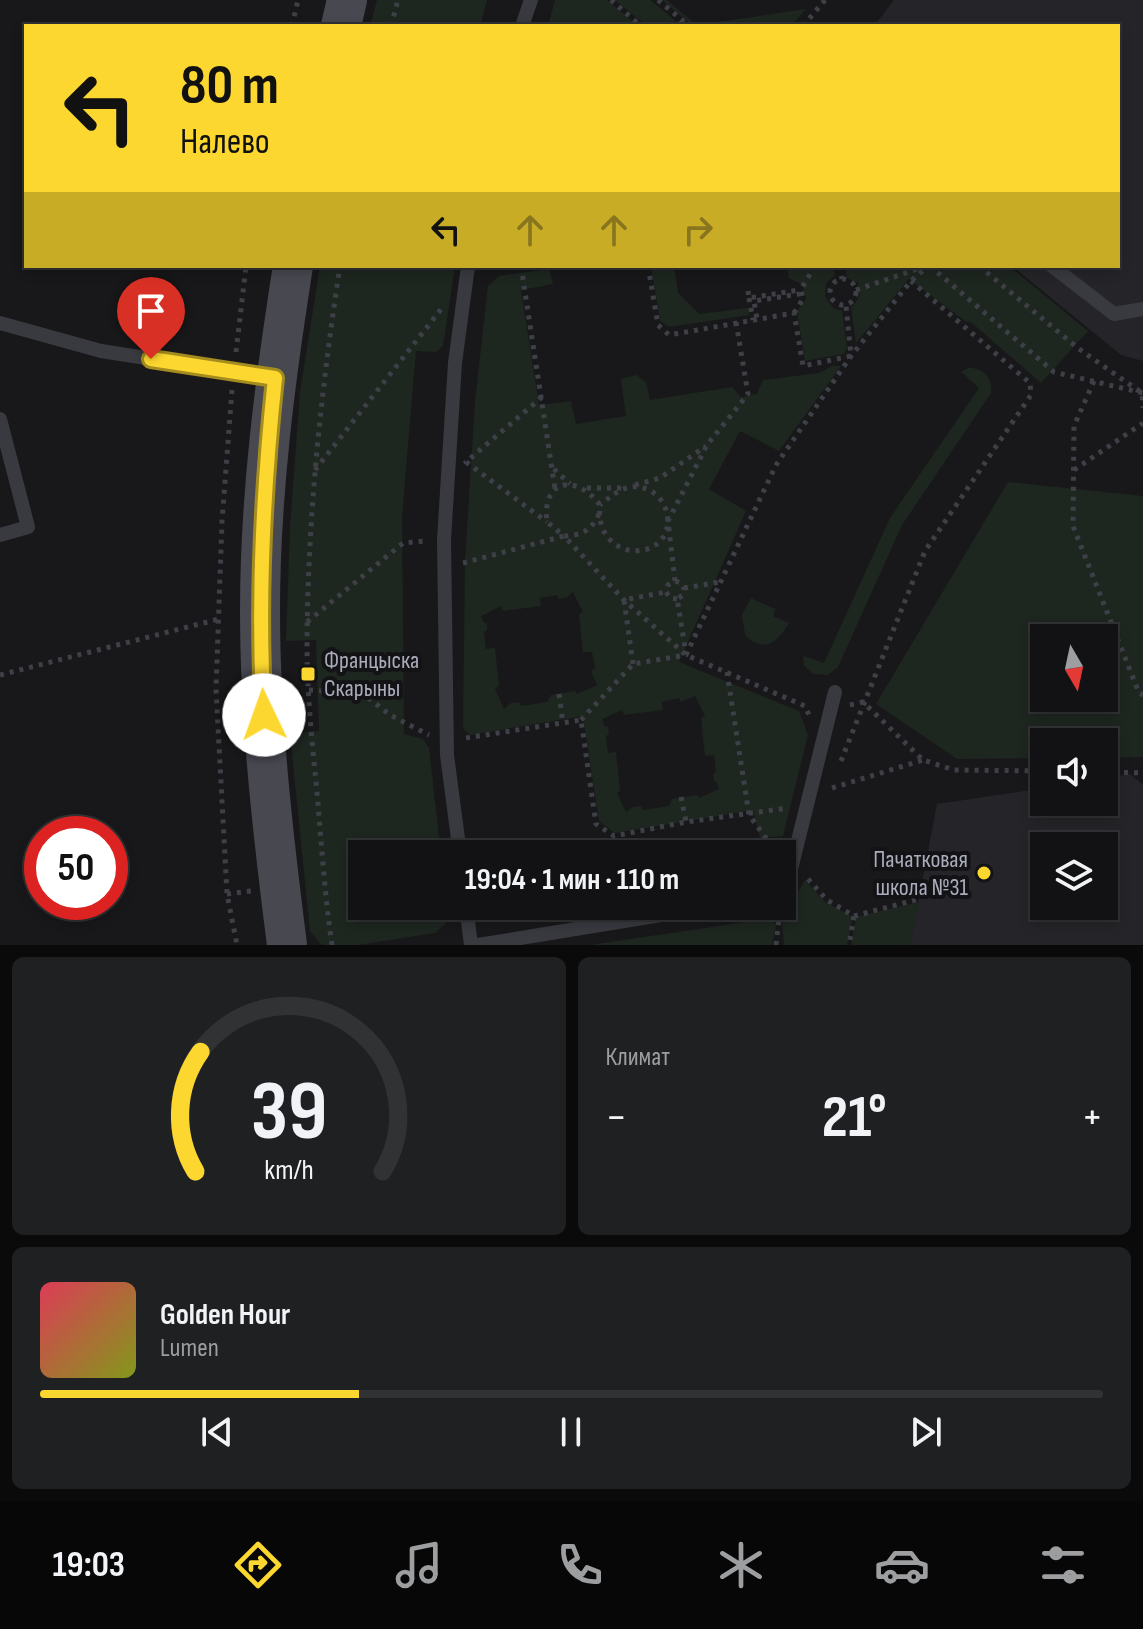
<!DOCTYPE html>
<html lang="ru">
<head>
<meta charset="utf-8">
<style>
  body { margin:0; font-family:"Sofia Sans Condensed",sans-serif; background:#1f2022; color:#f1f3f6; height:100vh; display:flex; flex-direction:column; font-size:30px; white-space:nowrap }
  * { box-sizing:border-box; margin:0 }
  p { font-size:26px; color:#9c9ea0 }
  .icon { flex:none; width:44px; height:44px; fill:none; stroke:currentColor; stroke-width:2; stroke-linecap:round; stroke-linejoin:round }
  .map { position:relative; height:945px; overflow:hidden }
  .details { display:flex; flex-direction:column; gap:12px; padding:12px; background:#0a0a0b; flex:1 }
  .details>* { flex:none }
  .top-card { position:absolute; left:24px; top:24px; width:1096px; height:244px; border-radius:0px; box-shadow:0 4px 12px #0003,0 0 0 2px #313234; background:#fcd72f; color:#111; overflow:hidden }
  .needle { width:52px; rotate:171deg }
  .buttons { position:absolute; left:1030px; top:624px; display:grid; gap:16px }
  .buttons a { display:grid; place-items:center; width:88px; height:88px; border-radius:0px; background:#121214; box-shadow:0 4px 12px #0003,0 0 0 2px #313234; font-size:40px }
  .speed { position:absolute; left:24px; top:816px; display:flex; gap:16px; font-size:40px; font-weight:700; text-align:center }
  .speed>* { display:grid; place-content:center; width:104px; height:104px; border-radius:50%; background:#121214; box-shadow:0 4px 12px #0003,0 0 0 2px #313234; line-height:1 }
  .speed .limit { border:12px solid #d22; background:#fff; color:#111 }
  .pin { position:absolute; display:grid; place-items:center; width:68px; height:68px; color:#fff; margin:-82px -34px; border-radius:50% 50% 50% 0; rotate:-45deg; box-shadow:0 0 8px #0007 }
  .pin .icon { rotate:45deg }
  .me { position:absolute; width:88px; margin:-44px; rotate:357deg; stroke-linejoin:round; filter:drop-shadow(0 0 6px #0008) }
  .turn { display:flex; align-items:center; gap:28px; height:168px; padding:0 24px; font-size:36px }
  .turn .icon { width:104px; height:104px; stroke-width:2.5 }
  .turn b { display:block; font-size:56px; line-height:68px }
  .lanes { display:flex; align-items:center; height:76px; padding:0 24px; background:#0003; justify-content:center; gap:40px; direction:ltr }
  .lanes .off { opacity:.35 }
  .big { font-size:60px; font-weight:700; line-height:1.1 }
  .details .widget { flex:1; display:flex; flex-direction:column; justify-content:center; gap:12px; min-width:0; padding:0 28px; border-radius:12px; background:#1f2022 }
  .details .dial { align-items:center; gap:0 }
  .dial svg { height:208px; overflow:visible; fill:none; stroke:#313234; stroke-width:7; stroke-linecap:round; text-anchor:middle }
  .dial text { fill:#f1f3f6; stroke:none }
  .song { display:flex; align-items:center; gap:24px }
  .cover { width:96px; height:96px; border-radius:12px; background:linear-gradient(135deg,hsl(350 70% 55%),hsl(70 70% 35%)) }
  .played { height:8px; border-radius:4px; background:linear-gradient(90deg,#fcd72f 30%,#313234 30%) }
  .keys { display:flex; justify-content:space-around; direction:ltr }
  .heat { display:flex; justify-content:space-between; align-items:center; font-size:44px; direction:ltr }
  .details .tiles { flex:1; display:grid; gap:12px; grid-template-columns:1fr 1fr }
  .widget:last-child { grid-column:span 2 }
  .trip { position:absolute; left:348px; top:840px; width:448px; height:80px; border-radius:0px; background:#121214; box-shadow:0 4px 12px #0003,0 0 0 2px #313234; font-weight:700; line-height:80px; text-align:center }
  .tab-bar { display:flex; height:128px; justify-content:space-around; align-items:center; background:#070708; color:#9c9ea0 }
  .tab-bar .icon { width:56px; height:56px }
  .tab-bar .selected { color:#fcd72f }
  .tab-bar b { font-size:36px; color:#f1f3f6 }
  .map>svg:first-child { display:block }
</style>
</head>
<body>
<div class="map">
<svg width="1143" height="945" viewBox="0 0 1143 945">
  <rect width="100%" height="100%" fill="#18181a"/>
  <g fill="#252428" fill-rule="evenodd">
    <polygon points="894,0 1143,0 1143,361 1121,355 1012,266 1118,266 1118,26 874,26"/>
    <path d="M 1130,774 L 1143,785 L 1143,945 L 910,945 L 937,804 L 1044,788 L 1044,802 L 1104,802 L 1104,778 ZM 1044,846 L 1104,846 L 1104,906 L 1044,906 Z"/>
  </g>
  <g fill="#1e2620" fill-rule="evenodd">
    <polygon points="377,0 487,0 480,26 370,26"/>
    <polygon points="555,0 607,0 638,26 548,26"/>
    <polygon points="615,0 650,0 676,21 647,26"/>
    <polygon points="662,0 667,0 697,25 806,9 791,26 693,26"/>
    <polygon points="320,266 455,266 443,346 436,352 416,351 402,517 404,734 423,739 429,748 441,854 362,854 362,906 447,906 448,921 435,933 358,945 322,945 310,931 290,733 319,731 316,640 286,641 290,528 300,392"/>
    <polygon points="651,266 674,266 678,293 699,314 748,308 749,315 669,327 660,321"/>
    <polygon points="787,266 834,266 835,275 826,283 825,296 834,309 842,310 847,348 844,354 805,361 797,312 806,299 803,285 789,278"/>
    <path d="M 845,266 L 1009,266 L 1088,331 L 1041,383 L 972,323 L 965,321 L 909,279 L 856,343 L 851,307 C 860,299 861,294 858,283 L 847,278 Z"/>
    <path d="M 549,269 L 553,284 L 521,290 L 539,405 L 571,401 L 576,424 L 626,416 L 621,379 L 636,375 L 646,382 L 650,400 L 732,387 L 741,397 L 757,394 L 763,380 L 819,373 L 832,366 L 841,366 L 779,451 L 740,431 L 709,489 L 746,511 L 679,662 L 799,711 L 808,735 L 783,836 L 760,838 L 753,810 L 615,833 L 599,821 L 583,716 L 470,735 L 463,728 L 465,562 L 475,402 L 488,286 L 499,276 ZM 573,592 L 583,612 L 579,614 L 583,652 L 592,652 L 595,668 L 591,671 L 597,685 L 577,694 L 575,691 L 551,695 L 547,702 L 521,706 L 519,702 L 511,703 L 504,709 L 495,689 L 499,686 L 495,648 L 486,649 L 484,632 L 487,630 L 487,623 L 484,623 L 481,616 L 501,606 L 503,611 L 541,606 L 540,598 L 557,595 L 559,599 L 567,597 ZM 695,696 L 705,716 L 701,718 L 705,756 L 714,755 L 716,772 L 713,774 L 714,782 L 716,781 L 719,789 L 699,798 L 697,795 L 672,799 L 669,806 L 643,810 L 641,806 L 633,807 L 626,812 L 617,793 L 620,790 L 616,752 L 608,753 L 606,736 L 609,734 L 608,727 L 605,727 L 602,719 L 622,710 L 624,715 L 663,710 L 662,702 L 679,698 L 681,702 Z"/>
    <path d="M 968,368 C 983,367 993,378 991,393 L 902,525 L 838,667 L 828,675 L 813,674 L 804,665 L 803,656 L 824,663 L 890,518 L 979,388 L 961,372 Z"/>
    <path d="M 1008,482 L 1143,496 L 1143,757 L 1104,758 L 1104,742 L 1044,742 L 1044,758 L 957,759 L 876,704 ZM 1044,638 L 1104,638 L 1104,698 L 1044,698 Z"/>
    <path d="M 751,598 L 775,609 L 777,606 L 773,616 L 789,623 C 778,642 763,654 745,635 L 742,615 Z"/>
    <polygon points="805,880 825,902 853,917 847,945 784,945 782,920"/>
    <polygon points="919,902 910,945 851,945 856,917"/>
    <polygon points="489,906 523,906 524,909 546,906 578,906 498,918 492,917"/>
    <polygon points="772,918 776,926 772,945 590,945"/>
  </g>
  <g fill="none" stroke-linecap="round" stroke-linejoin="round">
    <g stroke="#3f4047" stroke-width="5" stroke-dasharray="4 6" stroke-linecap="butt">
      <polyline points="611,0 641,26"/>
      <polyline points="658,0 689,26"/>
      <polyline points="292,26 298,0"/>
      <polyline points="391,26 398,0"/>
      <polyline points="669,26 684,23"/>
      <polyline points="803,26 825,0"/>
      <polyline points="521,266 555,489"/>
      <polyline points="648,266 658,325 669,335 794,313 803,366 851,356 846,306"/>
      <polyline points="840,266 842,279"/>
      <polyline points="930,266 1054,372 1143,393"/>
      <polyline points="979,266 1079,349 1142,393 1143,408"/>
      <circle cx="843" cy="292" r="13"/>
      <polyline points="856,290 926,266"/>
      <polyline points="748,291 749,298 799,290 799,294 754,301 757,319"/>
      <polyline points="749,298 753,320"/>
      <polyline points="794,313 803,299 801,289 815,266"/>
      <polyline points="236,352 246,266"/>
      <polyline points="1094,381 1074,426 1073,526 1139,693 1143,695"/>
      <polyline points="232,390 222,521 216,689 227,894 237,945"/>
      <polyline points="542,397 466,462 547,522"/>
      <polyline points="554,469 570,484"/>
      <polyline points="315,470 442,308"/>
      <polyline points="1074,470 1143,423"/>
      <polyline points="635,485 660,478 706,446"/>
      <polyline points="587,488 621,488"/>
      <path d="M 599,514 C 591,531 582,535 564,536 L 547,522 C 542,479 575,473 600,505 C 594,566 676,563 667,514 C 665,504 659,495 649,490 C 629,481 616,492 600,505"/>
      <polyline points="463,563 564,536 624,600 686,655 805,706 809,715"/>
      <polyline points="675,581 668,521 707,445 748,394 736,322"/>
      <polyline points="684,588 720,582"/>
      <polyline points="677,599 670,598 666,592 668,585 675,581 681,583 684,588 683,595 677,599 686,653"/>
      <polyline points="307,622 403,543 425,541"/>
      <polyline points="633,664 624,600 666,592"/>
      <polyline points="727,672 749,815 777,853"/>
      <polyline points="0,675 219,619"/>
      <polyline points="309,690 352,693 370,699 390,715 429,735"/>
      <polyline points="559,694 563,723"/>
      <polyline points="850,705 863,702 923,760 954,770 1044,771"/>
      <polyline points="581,720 633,664 686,655 776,465 851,356 911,281 928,266"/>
      <polyline points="466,738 581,720 596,824 614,836 686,822 788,808"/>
      <polyline points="841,761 925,551 1031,395 1030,383 911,281"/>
      <polyline points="1104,772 1143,773"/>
      <polyline points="832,788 923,760"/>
      <polyline points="681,797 686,822"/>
      <polyline points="808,879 827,900 854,916 849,945"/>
      <polyline points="227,894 251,891"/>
      <polyline points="854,916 919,899"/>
      <polyline points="731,919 777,912 779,918"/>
      <path d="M 332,945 C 324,890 321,836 316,781 C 311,735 307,688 307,642 C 308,515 321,391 340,266"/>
      <polyline points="776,945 779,918 787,905"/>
    </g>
    <g stroke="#393940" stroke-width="14">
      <polyline points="522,26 531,0"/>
      <polyline points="1052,266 1114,314 1143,309"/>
      <polyline points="0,323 101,351 275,378"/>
      <polyline points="0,419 28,527 0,535"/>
      <polyline points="460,854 447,755 444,540 455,363 468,266"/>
      <polyline points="782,888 791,869 835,692"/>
      <polyline points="466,906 471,945"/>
      <polyline points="478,945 716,906"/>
    </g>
    <g stroke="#474850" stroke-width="40">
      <polyline points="341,26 347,0"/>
      <path d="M 287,945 C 273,835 260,723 260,611 C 260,495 275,380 293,266"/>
    </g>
  </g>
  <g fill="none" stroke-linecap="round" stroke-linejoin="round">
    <defs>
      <path id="route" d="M 151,359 L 275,378 C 263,490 257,603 264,715"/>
    </defs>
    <use href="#route" stroke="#a48c1f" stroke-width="20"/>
    <use href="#route" stroke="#fcd72f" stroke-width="14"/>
  </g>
  <g fill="#fcd72f" stroke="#131316" stroke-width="3">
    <rect x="300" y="666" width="16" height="16" rx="4"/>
    <circle cx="984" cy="873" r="8"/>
  </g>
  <g text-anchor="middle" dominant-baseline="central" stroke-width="8" stroke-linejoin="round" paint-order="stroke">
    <g font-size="24" fill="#aaacbb" stroke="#131316" text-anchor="start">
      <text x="324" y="660">Францыска<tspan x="324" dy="28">Скарыны</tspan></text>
      <text x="968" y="859" text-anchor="end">Пачатковая<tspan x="968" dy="28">школа №31</tspan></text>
    </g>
  </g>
</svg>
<div class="buttons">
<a><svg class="needle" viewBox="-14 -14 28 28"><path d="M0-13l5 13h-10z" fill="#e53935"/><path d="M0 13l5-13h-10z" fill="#9c9ea0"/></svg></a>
<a><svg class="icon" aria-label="sound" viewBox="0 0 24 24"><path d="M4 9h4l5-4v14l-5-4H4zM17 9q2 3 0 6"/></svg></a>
<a><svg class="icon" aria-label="layers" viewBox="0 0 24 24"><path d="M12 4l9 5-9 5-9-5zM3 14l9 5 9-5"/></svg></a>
</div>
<div class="speed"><div class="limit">50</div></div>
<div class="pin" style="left:151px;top:359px;background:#d93025"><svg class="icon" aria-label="arrive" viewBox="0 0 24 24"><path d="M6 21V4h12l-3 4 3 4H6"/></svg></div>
<svg class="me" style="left:264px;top:715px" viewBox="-20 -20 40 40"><circle r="19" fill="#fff"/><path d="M0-13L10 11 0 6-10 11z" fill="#fcd72f"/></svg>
<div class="trip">19:04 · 1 мин · 110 m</div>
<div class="top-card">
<div class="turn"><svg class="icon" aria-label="left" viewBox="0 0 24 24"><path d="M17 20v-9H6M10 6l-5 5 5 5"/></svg><div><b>80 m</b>Налево</div></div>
<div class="lanes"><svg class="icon" aria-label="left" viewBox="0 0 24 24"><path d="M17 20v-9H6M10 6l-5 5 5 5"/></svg><svg class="icon off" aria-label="ahead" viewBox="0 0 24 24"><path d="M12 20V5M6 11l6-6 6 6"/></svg><svg class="icon off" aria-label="ahead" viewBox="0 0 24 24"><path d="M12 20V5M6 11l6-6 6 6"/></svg><svg class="icon off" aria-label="right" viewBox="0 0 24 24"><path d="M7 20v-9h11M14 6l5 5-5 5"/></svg></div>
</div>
</div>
<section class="details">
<div class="tiles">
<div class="widget dial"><svg viewBox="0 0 100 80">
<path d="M14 69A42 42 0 1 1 86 69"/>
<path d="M14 69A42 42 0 0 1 16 23" stroke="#fcd72f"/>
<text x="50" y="56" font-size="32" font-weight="700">39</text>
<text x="50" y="72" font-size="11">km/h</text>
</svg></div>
<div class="widget"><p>Климат</p>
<div class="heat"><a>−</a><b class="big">21°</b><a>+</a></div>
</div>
<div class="widget">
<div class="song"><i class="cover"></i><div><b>Golden Hour</b><p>Lumen</p></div></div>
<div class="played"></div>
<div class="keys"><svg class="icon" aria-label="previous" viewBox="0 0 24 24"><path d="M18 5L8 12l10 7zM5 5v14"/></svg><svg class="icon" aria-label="pause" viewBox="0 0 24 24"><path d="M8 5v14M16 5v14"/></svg><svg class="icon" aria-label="next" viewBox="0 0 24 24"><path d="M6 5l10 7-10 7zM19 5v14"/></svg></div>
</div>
</div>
</section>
<nav class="tab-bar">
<b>19:03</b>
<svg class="icon selected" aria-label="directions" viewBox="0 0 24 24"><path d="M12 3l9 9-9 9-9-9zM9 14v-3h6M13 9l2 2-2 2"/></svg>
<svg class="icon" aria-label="music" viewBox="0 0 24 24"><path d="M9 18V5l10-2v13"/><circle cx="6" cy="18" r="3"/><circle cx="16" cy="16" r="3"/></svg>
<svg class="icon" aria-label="phone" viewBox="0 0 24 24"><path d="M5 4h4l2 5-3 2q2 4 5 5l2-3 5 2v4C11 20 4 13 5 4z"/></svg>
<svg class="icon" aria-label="climate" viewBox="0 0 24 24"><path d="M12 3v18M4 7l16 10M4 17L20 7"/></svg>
<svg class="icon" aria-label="car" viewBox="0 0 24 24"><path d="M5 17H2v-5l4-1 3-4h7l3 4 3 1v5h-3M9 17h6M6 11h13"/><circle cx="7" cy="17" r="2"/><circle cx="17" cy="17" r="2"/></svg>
<svg class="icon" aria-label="filters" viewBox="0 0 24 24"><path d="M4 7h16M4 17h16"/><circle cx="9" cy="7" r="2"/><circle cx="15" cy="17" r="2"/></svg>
</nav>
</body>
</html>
